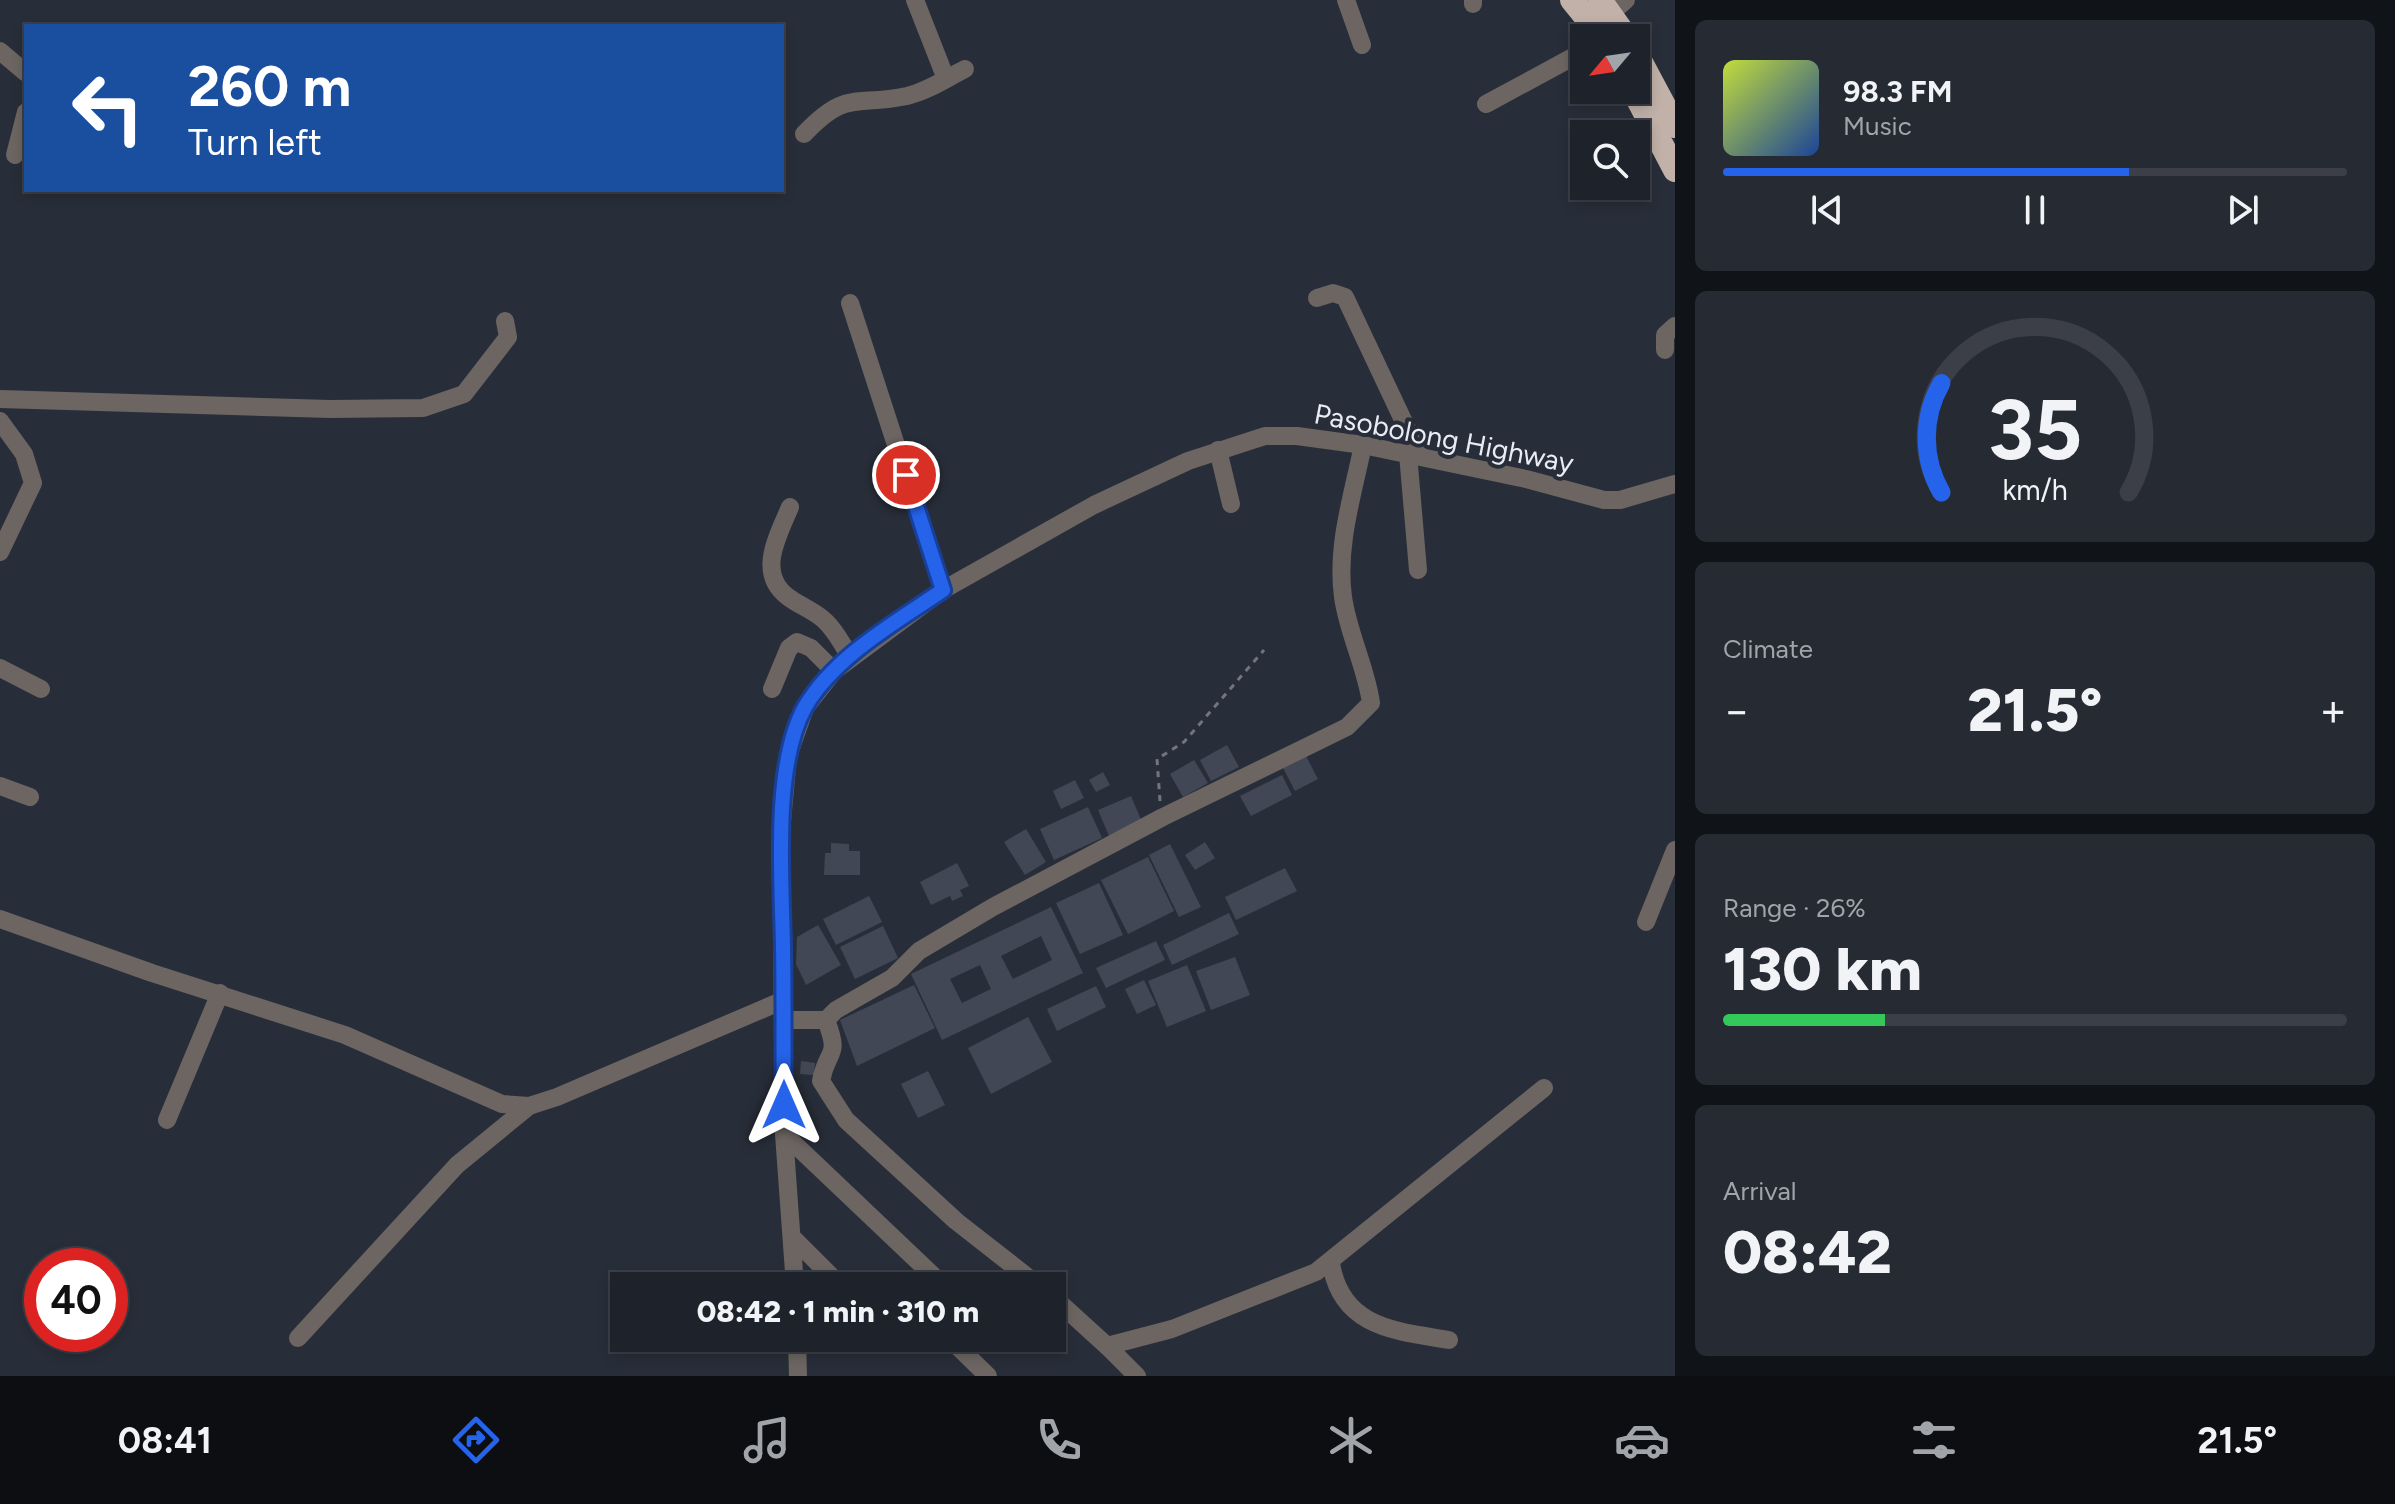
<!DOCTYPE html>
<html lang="en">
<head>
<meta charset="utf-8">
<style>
  body { margin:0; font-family:Figtree,sans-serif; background:#262a33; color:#f1f3f6; height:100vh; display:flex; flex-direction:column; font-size:30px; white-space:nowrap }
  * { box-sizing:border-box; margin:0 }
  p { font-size:26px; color:#a1a4a9 }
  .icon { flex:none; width:44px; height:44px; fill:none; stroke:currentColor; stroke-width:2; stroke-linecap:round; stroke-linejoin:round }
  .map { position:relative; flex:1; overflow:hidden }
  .panel { display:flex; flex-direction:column; gap:20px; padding:20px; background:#101318; width:720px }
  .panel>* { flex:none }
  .hud { position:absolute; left:24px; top:24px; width:760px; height:168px; border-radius:0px; box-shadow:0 4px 12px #0003,0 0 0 2px #3c3f47; background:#1a4fa0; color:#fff; overflow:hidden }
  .needle { width:52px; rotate:241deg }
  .buttons { position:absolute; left:1570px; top:24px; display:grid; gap:16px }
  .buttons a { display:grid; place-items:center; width:80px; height:80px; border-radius:0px; background:#1e222b; box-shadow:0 4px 12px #0003,0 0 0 2px #3c3f47; font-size:40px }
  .speed { position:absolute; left:24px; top:1248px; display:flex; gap:16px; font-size:40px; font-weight:700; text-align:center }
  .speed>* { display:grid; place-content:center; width:104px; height:104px; border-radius:50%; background:#1e222b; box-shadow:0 4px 12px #0003,0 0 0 2px #3c3f47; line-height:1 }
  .speed .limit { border:12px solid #d22; background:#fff; color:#111 }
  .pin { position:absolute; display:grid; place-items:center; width:68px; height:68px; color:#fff; margin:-34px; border:4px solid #fff; border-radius:50%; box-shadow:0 2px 8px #0007 }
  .me { position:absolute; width:88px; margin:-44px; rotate:0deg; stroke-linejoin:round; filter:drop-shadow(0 0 6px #0008) }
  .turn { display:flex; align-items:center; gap:28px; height:168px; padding:0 32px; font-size:36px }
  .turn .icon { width:104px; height:104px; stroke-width:2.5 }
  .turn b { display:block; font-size:56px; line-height:68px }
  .big { font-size:60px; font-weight:800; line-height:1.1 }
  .panel .tile { flex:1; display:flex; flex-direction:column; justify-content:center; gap:12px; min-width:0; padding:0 28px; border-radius:12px; background:#262a33 }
  .panel .dial { align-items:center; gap:0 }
  .dial svg { height:208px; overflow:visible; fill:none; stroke:#3c3f47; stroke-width:7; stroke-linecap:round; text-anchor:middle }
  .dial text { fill:#f1f3f6; stroke:none }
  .song { display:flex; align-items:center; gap:24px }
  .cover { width:96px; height:96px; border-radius:12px; background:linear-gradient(135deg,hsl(70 70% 55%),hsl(220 70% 35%)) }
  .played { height:8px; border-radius:4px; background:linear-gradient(90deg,#2563eb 65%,#3c3f47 65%) }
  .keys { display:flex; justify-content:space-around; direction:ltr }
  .heat { display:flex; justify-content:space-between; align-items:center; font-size:44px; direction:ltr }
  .charge { height:12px; border-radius:6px; background:linear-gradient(90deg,#34c759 26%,#3c3f47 0) }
  .trip { position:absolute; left:610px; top:1272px; width:456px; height:80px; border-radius:0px; background:#1e222b; box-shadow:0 4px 12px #0003,0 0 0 2px #3c3f47; font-weight:800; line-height:80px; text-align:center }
  .tabs { display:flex; height:128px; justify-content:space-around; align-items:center; background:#0c0e11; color:#a1a4a9 }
  .tabs .icon { width:56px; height:56px }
  .tabs .selected { color:#2563eb }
  .tabs b { font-size:36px; color:#f1f3f6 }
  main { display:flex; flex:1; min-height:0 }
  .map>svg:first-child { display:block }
</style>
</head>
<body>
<main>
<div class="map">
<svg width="1675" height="1376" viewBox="0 0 1675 1376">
  <rect width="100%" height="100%" fill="#282e39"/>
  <g fill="#414754" fill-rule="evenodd">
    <polygon points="1227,745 1239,767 1211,781 1200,760"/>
    <polygon points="1306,756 1318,779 1295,791 1283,768"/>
    <polygon points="1194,760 1208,783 1183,797 1170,774"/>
    <polygon points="1103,772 1110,785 1096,792 1089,780"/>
    <polygon points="1282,775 1292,795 1251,816 1240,796"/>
    <polygon points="1075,780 1084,798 1061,809 1053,791"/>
    <polygon points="1131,796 1142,822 1109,836 1098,810"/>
    <polygon points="1088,807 1102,838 1054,860 1040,829"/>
    <polygon points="1026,829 1046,862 1025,875 1004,842"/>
    <polygon points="1205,842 1215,858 1195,870 1185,855"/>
    <polygon points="831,843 849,844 849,851 860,851 860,875 824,875 825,853 831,853"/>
    <polygon points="1170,844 1201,907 1179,917 1149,855"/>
    <polygon points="1148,857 1174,911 1128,934 1101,880"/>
    <polygon points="957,863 969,886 960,890 963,896 952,901 950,896 931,905 920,882"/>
    <polygon points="1285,868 1297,891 1236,920 1225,897"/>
    <polygon points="1099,883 1123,935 1080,954 1056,903"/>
    <polygon points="869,896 882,922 836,945 823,919"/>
    <path d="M 1051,907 L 1083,973 L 942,1040 L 911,974 ZM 1041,936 L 1052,960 L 1013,979 L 1001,956 ZM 980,965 L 991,989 L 962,1003 L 950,979 Z"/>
    <polygon points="1229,913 1239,934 1172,965 1163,945"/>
    <polygon points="818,925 841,965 806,985 796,964 797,937"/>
    <polygon points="883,926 898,958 855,979 840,947"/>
    <polygon points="1156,941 1165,960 1106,988 1096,968"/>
    <polygon points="1235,957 1250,995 1211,1010 1196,971"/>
    <polygon points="1187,965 1206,1011 1167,1027 1148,981"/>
    <polygon points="1144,980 1156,1005 1137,1014 1125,989"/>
    <polygon points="914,985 935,1028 857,1066 840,1020"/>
    <polygon points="1096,986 1106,1007 1057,1031 1047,1009"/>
    <polygon points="1028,1017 1052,1062 991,1094 968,1048"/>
    <polygon points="801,1061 815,1063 814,1075 800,1074"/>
    <polygon points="928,1071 945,1105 918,1118 901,1084"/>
  </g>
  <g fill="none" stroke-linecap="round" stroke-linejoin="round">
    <polyline stroke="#70757f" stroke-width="3" stroke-dasharray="6 6" stroke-linecap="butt" points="1160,801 1157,759 1184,742 1264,650"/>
    <g stroke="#6c6562" stroke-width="18">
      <polyline points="915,0 946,79"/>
      <polyline points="1346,0 1362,45"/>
      <polyline points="1473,0 1473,4"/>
      <polyline points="1610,14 1626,0"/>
      <polyline points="0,51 26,73"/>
      <polyline points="1486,104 1584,51"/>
      <path d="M 804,134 C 847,89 854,107 907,96 C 928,91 947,78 965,69"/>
      <polyline points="15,155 26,112"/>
      <polyline points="1317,298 1333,293 1345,297 1420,456"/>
      <polyline points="850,303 943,590"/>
      <polyline points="1665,350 1665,335 1675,326"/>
      <polyline points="0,399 330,409 423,408 464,394 508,337 505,321"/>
      <polyline points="0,421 24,454 33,483 0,552"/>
      <polyline points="1218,450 1231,504"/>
      <polyline points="1408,454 1418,570"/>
      <path d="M 790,507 C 778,536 756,573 788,597 C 800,606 815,611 825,621 C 835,630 843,645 850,657"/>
      <polyline points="0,668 41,689"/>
      <polyline points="772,689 789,648 797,642 811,648 834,671"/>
      <polyline points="0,786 30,797"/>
      <polyline points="0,919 152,973 345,1035 502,1104 529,1106 557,1097 784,1000"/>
      <polyline points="1646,922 1675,850"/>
      <path d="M 783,1020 L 826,1020 L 836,1010 L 892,978 L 919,951 L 993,907 L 1163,817 L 1347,727 L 1371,703 C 1366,667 1348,633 1343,597 C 1336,546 1353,494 1363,445"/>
      <path d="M 826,1020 C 841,1059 827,1048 821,1081 L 846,1120 L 956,1221 L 1039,1286"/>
      <polyline points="167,1120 220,993"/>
      <polyline points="784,1134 944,1286"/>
      <polyline points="793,1238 836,1281"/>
      <path d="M 1331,1263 C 1341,1328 1396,1331 1449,1340"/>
      <polyline points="795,1286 784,1134 781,832 788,756 805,708 834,671 943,590 1094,505 1188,461 1265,436 1297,436 1363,445 1526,479 1604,500 1620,500 1675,484"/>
      <polyline points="1052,1296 1107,1346 1172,1329 1316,1272 1544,1088"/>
      <polyline points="298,1338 457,1165 529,1106"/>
      <polyline points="797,1338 798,1376"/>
      <polyline points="949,1338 988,1376"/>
      <polyline points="1107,1346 1137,1376"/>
    </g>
    <g stroke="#c1b1a8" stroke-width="24">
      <polyline points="1572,0 1603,38"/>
      <polyline points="1600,0 1627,38"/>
      <polyline points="1636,53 1675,126"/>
      <polyline points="1633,90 1675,170"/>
    </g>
  </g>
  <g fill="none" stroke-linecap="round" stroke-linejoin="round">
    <defs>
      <path id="route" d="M 784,1105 C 783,1053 784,1000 783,947 C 782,881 772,766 805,707 C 835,656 895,623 943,590 L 906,475"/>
    </defs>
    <use href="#route" stroke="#184099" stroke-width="20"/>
    <use href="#route" stroke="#2563eb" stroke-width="14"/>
  </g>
  <g text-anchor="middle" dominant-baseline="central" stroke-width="8" stroke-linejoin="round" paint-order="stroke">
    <g font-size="28" fill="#e8ecf4" stroke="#282e39">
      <text transform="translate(1444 438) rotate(11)">Pasobolong Highway</text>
    </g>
  </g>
</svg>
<div class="buttons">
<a><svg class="needle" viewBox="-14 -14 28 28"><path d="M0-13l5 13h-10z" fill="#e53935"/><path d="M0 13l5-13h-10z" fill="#a1a4a9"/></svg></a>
<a><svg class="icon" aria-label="search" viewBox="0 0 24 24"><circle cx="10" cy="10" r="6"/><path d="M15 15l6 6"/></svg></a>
</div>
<div class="speed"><div class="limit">40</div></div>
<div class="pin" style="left:906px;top:475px;background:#d93025"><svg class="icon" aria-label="arrive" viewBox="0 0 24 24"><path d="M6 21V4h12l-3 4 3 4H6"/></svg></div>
<svg class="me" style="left:784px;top:1105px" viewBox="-20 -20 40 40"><path d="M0-17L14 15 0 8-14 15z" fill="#2563eb" stroke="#fff" stroke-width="4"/></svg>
<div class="trip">08:42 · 1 min · 310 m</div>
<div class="hud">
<div class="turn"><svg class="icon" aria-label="left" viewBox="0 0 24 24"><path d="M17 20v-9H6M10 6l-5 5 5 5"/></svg><div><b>260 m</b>Turn left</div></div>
</div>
</div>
<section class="panel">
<div class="tile">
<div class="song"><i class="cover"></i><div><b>98.3 FM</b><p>Music</p></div></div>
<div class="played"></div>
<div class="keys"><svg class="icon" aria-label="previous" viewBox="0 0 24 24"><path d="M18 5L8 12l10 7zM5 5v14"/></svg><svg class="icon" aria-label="pause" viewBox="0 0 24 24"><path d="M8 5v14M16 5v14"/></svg><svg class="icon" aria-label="next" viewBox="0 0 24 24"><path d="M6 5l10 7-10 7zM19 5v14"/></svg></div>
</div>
<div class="tile dial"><svg viewBox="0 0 100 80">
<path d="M14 69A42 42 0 1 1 86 69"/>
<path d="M14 69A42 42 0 0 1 14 27" stroke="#2563eb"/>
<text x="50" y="56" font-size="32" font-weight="700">35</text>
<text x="50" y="72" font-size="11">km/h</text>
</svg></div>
<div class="tile"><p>Climate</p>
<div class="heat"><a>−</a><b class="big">21.5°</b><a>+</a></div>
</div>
<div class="tile"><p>Range · 26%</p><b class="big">130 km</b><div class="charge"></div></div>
<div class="tile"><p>Arrival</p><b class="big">08:42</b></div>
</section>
</main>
<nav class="tabs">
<b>08:41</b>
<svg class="icon selected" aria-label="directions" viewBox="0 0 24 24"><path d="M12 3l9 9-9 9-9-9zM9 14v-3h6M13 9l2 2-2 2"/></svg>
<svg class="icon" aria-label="music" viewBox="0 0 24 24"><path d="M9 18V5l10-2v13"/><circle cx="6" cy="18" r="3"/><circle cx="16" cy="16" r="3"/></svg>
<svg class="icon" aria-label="phone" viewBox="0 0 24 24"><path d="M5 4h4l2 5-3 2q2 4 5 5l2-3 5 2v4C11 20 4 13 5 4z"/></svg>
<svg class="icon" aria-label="climate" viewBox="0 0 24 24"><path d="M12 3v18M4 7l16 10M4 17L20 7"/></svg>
<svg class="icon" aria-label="car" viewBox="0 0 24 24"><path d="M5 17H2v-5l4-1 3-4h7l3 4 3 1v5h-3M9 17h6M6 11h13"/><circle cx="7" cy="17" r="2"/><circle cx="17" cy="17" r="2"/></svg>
<svg class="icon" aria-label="filters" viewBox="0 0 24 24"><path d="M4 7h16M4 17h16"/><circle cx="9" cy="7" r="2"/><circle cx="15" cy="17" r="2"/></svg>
<b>21.5°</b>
</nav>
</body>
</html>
